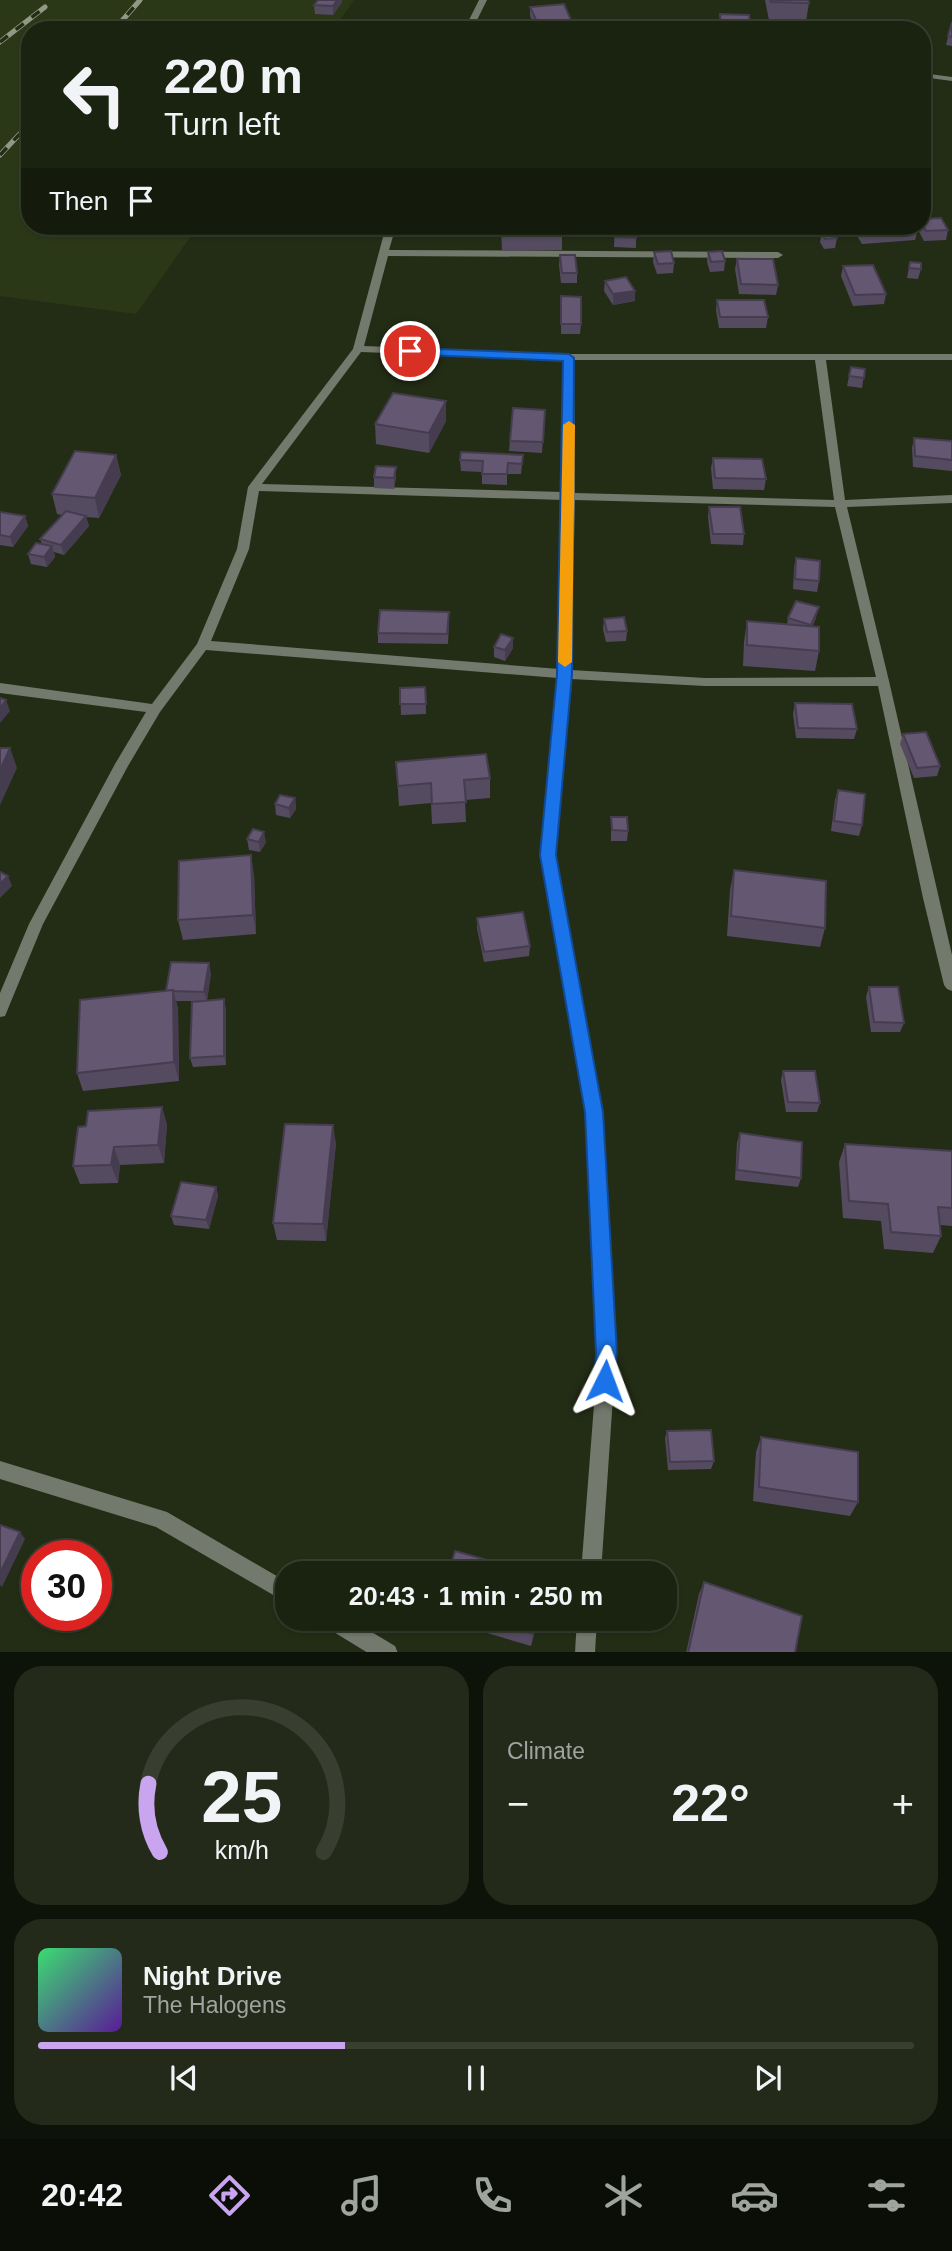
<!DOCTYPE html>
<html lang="en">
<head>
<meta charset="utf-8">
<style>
  body { margin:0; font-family:Helvetica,sans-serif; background:#232a19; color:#f1f3f6; height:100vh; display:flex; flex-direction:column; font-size:26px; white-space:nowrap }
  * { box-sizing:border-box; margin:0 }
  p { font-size:23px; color:#9fa49f }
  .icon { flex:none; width:38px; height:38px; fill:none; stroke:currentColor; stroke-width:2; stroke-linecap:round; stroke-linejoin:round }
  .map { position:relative; height:1652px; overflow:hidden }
  .details { display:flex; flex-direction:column; gap:14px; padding:14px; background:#0e1309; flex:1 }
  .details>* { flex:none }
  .top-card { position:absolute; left:21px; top:21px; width:910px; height:214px; border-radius:28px; box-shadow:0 2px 5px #0004,0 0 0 2px #383f30; background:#1a2210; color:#f1f3f6; overflow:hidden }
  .speed { position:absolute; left:21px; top:1540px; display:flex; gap:14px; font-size:35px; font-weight:700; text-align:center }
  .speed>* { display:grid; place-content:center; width:91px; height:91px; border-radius:50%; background:#1a2210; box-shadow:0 2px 5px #0004,0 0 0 2px #383f30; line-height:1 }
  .speed .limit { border:10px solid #d22; background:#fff; color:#111 }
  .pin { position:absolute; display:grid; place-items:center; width:60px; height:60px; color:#fff; margin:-30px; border:4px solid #fff; border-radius:50%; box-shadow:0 2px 7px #0007 }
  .me { position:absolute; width:77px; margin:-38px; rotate:3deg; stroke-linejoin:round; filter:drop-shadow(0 0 5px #0008) }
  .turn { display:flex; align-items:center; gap:24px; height:147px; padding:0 28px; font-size:32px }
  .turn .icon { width:91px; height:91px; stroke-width:2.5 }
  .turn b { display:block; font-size:49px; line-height:60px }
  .then { display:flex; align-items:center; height:66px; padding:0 28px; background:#0003; gap:14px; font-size:26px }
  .big { font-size:52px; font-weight:700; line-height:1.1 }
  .details .card { flex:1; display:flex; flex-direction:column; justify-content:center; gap:10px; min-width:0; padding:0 24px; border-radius:28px; background:#232a19 }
  .details .dial { align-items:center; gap:0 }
  .dial svg { height:182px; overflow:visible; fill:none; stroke:#383f30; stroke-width:7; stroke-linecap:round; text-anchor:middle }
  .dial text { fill:#f1f3f6; stroke:none }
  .song { display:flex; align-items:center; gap:21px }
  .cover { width:84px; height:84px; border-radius:10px; background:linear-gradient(135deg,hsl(140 70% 55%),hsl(270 70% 35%)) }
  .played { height:7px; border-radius:4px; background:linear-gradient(90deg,#c8a5ee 35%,#383f30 35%) }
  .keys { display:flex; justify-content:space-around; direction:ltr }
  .heat { display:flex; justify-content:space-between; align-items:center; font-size:38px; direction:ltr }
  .details .tiles { flex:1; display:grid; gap:14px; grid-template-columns:1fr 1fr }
  .card:last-child { grid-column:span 2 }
  .trip { position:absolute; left:275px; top:1561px; width:402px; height:70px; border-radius:28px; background:#1a2210; box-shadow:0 2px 5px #0004,0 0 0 2px #383f30; font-weight:700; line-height:70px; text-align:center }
  .menu { display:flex; height:112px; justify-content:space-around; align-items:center; background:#0a0e06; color:#9fa49f }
  .menu .icon { width:49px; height:49px }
  .menu .on { color:#c8a5ee }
  .menu b { font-size:32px; color:#f1f3f6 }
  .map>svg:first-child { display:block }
</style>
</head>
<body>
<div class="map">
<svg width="952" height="1653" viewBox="0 0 952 1653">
  <rect width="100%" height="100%" fill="#232d15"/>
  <polygon fill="#2b3818" points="0,0 354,0 333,30 30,30 30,226 198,226 136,314 0,296"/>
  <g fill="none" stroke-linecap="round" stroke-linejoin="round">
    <g fill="#73796c" fill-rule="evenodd">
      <polygon points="479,0 487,0 472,30 464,30"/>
      <polygon points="922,73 952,77 952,81 922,77"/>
      <path d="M 386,226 L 396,226 L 389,250 L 778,252 L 783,255 L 778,258 L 388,256 L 364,346 L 569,354 L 952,354 L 952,360 L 826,360 L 845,500 L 952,495 L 952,503 L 847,507 L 889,681 L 952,955 L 952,991 L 947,989 L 944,985 L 923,898 L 878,686 L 705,686 L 571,679 L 555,855 L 602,1112 L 616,1353 L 601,1573 L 581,1573 L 598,1353 L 586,1112 L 541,855 L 558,678 L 206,650 L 160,712 L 128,766 L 43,924 L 5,1016 L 0,1017 L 0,993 L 29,924 L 115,764 L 146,712 L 0,693 L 0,683 L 152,704 L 197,644 L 237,549 L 248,487 L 353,349 ZM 361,352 L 564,360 L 563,492 L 262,484 ZM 574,360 L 815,360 L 834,500 L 575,493 ZM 259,491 L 563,500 L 559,669 L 211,641 L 249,549 ZM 575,500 L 835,507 L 876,677 L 705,678 L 571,670 Z"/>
      <polygon points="0,1461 167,1512 287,1582 287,1603 156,1527 0,1479"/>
      <polygon points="321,1619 350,1619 395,1646 398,1653 368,1653 324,1626"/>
      <polygon points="577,1619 597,1619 595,1653 575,1653"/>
    </g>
    <defs>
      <g id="rail">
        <polyline points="114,30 140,0"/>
        <polyline points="0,42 45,7"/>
        <polyline points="0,155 30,123"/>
      </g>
    </defs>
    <use href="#rail" stroke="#919986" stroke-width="5"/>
    <use href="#rail" stroke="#232d15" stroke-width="3.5" stroke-dasharray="10" stroke-linecap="butt"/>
  </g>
  <g fill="#554b61">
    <polygon points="765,0 808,0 809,3 806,21 769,20"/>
    <polygon points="342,2 333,15 315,14 314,5"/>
    <polygon points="530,7 571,20 571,29 536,30 530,16"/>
    <polygon points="720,14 750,24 750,30 720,30 719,23"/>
    <polygon points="952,22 952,46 946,45"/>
    <polygon points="922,219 948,230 946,240 924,241 918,230 915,240 862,244 851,226 922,226"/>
    <polygon points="501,226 580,226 580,228 562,227 562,250 502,251"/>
    <polygon points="615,226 636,238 636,248 614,247"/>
    <polygon points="822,232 837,238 835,248 824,249 820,242"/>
    <polygon points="654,252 674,263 673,273 657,274 653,262"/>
    <polygon points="708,252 725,261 724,271 710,272 707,262"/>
    <polygon points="560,255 577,273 577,283 561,283 559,265"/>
    <polygon points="737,259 778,285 776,295 739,294 735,269"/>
    <polygon points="910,262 921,269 918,279 907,278"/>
    <polygon points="843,266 886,294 884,304 853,306 841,276"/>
    <polygon points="605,281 635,301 613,305 604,291"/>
    <polygon points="561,296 581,324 580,334 561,334"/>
    <polygon points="717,300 768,317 766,328 719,328 716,310"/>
    <polygon points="851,367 865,369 862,388 847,386"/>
    <polygon points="446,401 446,421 429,453 376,444 375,424"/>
    <polygon points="545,410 542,453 509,451 510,441"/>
    <polygon points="914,438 952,441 952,471 913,467 912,448"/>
    <polygon points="116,455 121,475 99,518 86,517 89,526 64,555 54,552 55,557 47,567 31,564 28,554 42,544 40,539 62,515 57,514 52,494"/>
    <polygon points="523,455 521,474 507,474 507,485 482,484 482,472 461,471 460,460"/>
    <polygon points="713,458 766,479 764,490 713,489 711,468"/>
    <polygon points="396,467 396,478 394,489 374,488 374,477"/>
    <polygon points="709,507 744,534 743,545 711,544 708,517"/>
    <polygon points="0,512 25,516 28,526 13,547 0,545"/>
    <polygon points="796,558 819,581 817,592 793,589 794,568"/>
    <polygon points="788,618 816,618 812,627 819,651 815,671 743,666 744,642 747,621 787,625"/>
    <polygon points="604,619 627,631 626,641 606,642 603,629"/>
    <polygon points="449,622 448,644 378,643 378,633"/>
    <polygon points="494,647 513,648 505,661 494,657"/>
    <polygon points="425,687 426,714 401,715 400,688"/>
    <polygon points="795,703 857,729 854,739 796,738 793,714"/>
    <polygon points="903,734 940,766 937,776 914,778 900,744"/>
    <polygon points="396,762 490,778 490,798 465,800 466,822 432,824 431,803 399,806"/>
    <polygon points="838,790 862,825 859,836 831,831 835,800"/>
    <polygon points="295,798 296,809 290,818 276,815 275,804"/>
    <polygon points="611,817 628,831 627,841 611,841"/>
    <polygon points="247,839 266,842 260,852 249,850"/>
    <polygon points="734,870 825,928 820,947 727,936 730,890"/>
    <polygon points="254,875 256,934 183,940 178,920"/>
    <polygon points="477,918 530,946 529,956 484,962 477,928"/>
    <polygon points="211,973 207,1001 226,1009 226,1065 193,1067 190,1058 198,1001 176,1001 178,1009 179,1081 83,1091 77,1073 166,991"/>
    <polygon points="869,987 904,1023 900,1032 871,1032 866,997"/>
    <polygon points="783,1071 820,1103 817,1112 786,1112 781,1080"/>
    <polygon points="162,1107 167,1125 164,1163 120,1165 118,1183 80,1184 73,1166 86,1126"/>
    <polygon points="740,1133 801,1178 798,1187 735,1180 737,1143"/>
    <polygon points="336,1143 326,1241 277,1240 273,1223"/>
    <polygon points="845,1144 952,1151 952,1226 940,1225 941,1236 933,1253 884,1249 881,1221 843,1218 839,1162"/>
    <polygon points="216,1187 218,1196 209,1229 174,1225 171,1216"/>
    <polygon points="667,1431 714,1461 711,1469 668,1470 665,1438"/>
    <polygon points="761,1437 858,1502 850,1516 753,1501 756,1452"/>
    <polygon points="704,1582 795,1653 686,1653 699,1594"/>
    <polygon points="440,1619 538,1619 531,1646"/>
  </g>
  <g fill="#453d4f">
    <polygon points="337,0 342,0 342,2 333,15 333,6"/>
    <polygon points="635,291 635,301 613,305 613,294"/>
    <polygon points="446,401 446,421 429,453 429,433"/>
    <polygon points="116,455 121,475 99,518 95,498"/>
    <polygon points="396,467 396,478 394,489 394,478"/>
    <polygon points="25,516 28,526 13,547 10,537"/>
    <polygon points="86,516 89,526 64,555 61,545"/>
    <polygon points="52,546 55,557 47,567 44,557"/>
    <polygon points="819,607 816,618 809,635 811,625"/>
    <polygon points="513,638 513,648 505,661 505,650"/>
    <polygon points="6,700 10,711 0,723 0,708"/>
    <polygon points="10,748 17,768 0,805 0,770"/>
    <polygon points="295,798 296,809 290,818 289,808"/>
    <polygon points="264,832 266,842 260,852 259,842"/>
    <polygon points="251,855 254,875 256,934 253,915"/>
    <polygon points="8,876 12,886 0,898 0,884"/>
    <polygon points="209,963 211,973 207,1001 204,992"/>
    <polygon points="173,990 178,1009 179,1081 174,1062"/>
    <polygon points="224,999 226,1009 226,1065 224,1056"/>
    <polygon points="162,1107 167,1125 164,1163 158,1145"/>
    <polygon points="333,1125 336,1143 326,1241 323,1224"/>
    <polygon points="114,1147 120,1165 118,1183 111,1165"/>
    <polygon points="216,1187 218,1196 209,1229 206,1220"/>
    <polygon points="20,1532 25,1539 2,1587 0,1585 0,1573"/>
    <polygon points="536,1619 538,1619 531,1646 533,1634"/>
  </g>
  <g fill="#635771" stroke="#453d4f" stroke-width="2">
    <polygon points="318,0 337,0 333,6 314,5"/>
    <polygon points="770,0 808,0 809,3 771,2"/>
    <polygon points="564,4 571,20 537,22 530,7"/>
    <polygon points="720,14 749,15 750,24 721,23"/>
    <polygon points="952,22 952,37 948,36"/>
    <polygon points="941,218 948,230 926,231 922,224 922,219"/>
    <polygon points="502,226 562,226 563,231 502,232"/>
    <polygon points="616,226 636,226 636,238 615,237"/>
    <polygon points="833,231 837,238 825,239 822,232"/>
    <polygon points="671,251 674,263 658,264 654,252"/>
    <polygon points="722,251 725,261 711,262 708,252"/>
    <polygon points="560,255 575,255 577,273 562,273"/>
    <polygon points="737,259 773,259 778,285 741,284"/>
    <polygon points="910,262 921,263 921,269 909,268"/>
    <polygon points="873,265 886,294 855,295 843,266"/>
    <polygon points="626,277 635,291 613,294 605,281"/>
    <polygon points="561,296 581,297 581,324 561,324"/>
    <polygon points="717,300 764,300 768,317 720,317"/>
    <polygon points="851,367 865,369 864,378 849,376"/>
    <polygon points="393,393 446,401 429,433 375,424"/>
    <polygon points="513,408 545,410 543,442 510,441"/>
    <polygon points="914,438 952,441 952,460 915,456"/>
    <polygon points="75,451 116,455 95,498 52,494"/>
    <polygon points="461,452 523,455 522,464 508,463 507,474 482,474 483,461 460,460"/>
    <polygon points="713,458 762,459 766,479 715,478"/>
    <polygon points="376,466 396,467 394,478 374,477"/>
    <polygon points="709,507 740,507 744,534 713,534"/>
    <polygon points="66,511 86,516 61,545 40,539"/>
    <polygon points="0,512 25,516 10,537 0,535"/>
    <polygon points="36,543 52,546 44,557 28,554"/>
    <polygon points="796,558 820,561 819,581 795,579"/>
    <polygon points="796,601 819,607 811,625 788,618"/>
    <polygon points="380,610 449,612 447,634 378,633"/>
    <polygon points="624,617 627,631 607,632 604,619"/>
    <polygon points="747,621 819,627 819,651 747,645"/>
    <polygon points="501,634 513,638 505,650 494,647"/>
    <polygon points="425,687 426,704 400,704 400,688"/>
    <polygon points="0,698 6,700 0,708"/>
    <polygon points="795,703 852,704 857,729 798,728"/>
    <polygon points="926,732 940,766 917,768 903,734"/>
    <polygon points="0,748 10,748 0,770"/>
    <polygon points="486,754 490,778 464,780 466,802 432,804 431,783 398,786 396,762"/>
    <polygon points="838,790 865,794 862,825 834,821"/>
    <polygon points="280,795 295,798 289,808 275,804"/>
    <polygon points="611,817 627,817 628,831 612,830"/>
    <polygon points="253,829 264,832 259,842 247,839"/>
    <polygon points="251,855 253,915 178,920 179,861"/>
    <polygon points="734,870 826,881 825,928 731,916"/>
    <polygon points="0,872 8,876 0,884"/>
    <polygon points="523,912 530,946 484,952 477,918"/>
    <polygon points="171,962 209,963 204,992 173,991 173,990 166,991"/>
    <polygon points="869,987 898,987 904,1023 874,1022"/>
    <polygon points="173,990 174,1062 77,1073 80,1000"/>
    <polygon points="224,999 224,1056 190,1058 192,1002"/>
    <polygon points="783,1071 815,1071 820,1103 788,1102"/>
    <polygon points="162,1107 158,1145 114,1147 111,1165 73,1166 78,1127 86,1126 88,1111"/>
    <polygon points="285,1124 333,1125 323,1224 273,1223"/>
    <polygon points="740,1133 802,1142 801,1178 737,1170"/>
    <polygon points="845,1144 952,1151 952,1208 938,1207 941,1236 891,1232 888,1204 849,1201"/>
    <polygon points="181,1182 216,1187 206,1220 171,1216"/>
    <polygon points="711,1430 714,1461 670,1462 667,1431"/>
    <polygon points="761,1437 858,1452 858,1502 759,1487"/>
    <polygon points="0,1525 20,1532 0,1573"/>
    <polygon points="455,1551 533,1573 449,1573"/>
    <polygon points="704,1582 802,1616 795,1653 688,1653"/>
    <polygon points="479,1619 536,1619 533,1634"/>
  </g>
  <polygon fill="#1a73e8" stroke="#114b97" stroke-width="2" points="410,348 569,354 574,358 572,674 556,855 603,1112 617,1353 612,1388 605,1391 597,1388 594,1381 596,1353 585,1112 540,855 557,674 563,361 406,354 406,349"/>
  <polygon fill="#f59e0b" points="569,421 575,425 572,662 565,667 558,662 563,425"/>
</svg>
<div class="speed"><div class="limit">30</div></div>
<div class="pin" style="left:410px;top:351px;background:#d93025"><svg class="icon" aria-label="arrive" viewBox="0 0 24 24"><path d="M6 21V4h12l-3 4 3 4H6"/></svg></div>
<svg class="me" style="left:605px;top:1381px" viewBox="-20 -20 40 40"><path d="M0-17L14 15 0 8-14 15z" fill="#1a73e8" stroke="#fff" stroke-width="4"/></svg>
<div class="trip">20:43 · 1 min · 250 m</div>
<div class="top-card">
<div class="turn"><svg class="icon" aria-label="left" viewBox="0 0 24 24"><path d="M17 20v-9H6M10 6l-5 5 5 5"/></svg><div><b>220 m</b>Turn left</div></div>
<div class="then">Then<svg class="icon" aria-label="arrive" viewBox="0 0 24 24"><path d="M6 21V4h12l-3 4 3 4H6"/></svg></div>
</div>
</div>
<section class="details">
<div class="tiles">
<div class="card dial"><svg viewBox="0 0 100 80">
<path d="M14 69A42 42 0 1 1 86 69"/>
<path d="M14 69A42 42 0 0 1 9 39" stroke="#c8a5ee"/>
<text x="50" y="56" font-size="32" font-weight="700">25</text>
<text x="50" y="72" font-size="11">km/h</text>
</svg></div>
<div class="card"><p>Climate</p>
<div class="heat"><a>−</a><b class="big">22°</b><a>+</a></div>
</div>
<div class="card">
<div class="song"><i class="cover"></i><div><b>Night Drive</b><p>The Halogens</p></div></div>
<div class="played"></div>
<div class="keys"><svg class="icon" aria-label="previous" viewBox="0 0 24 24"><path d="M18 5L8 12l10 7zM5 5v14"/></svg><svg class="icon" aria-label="pause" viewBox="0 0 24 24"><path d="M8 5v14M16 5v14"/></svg><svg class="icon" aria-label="next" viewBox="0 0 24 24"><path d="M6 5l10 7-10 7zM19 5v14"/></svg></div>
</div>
</div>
</section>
<nav class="menu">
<b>20:42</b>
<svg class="icon on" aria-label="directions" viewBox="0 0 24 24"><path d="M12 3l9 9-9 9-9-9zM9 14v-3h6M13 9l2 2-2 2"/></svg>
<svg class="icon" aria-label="music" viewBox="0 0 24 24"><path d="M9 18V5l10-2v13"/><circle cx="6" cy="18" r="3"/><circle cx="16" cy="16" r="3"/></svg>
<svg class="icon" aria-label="phone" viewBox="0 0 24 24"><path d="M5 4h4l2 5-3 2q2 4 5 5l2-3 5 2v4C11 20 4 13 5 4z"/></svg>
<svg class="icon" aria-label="climate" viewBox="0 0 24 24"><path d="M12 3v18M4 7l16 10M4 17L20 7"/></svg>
<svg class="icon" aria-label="car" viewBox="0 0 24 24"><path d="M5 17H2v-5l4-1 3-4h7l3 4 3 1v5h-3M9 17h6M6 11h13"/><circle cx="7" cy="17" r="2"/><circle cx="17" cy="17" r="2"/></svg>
<svg class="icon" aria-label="filters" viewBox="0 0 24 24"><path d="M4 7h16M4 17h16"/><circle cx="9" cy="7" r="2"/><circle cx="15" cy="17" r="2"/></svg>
</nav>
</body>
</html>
